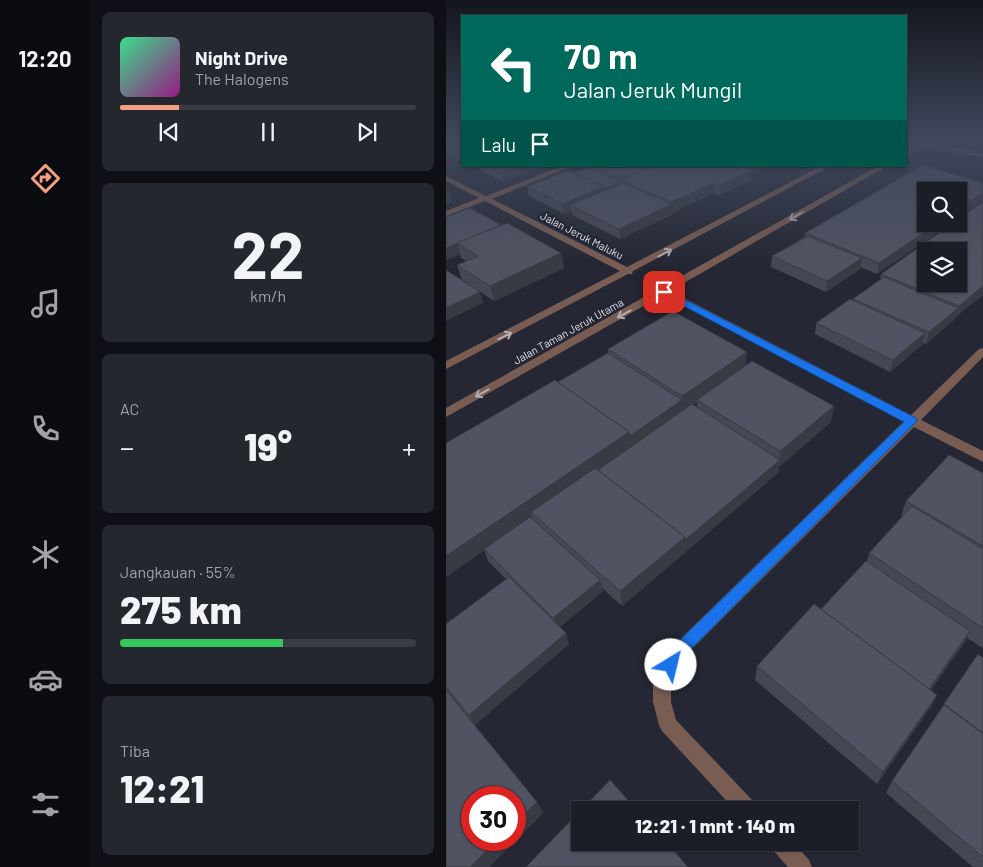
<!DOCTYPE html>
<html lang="id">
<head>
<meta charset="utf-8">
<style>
  body { margin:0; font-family:Barlow,sans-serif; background:#25272f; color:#f1f3f6; height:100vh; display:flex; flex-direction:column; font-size:19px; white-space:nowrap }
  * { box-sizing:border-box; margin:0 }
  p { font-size:16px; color:#a0a2a7 }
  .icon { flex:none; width:28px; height:28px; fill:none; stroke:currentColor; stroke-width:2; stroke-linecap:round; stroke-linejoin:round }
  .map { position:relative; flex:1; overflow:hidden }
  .panel { display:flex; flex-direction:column; gap:12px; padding:12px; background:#0f1015; width:356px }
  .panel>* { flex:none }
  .top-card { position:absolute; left:15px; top:15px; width:446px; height:152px; border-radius:0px; box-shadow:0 1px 4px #0004,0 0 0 1px #3a3c44; background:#00695c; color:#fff; overflow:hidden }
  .fabs { position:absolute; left:471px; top:182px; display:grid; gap:10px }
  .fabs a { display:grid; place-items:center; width:50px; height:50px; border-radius:0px; background:#1c1e27; box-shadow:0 1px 4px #0004,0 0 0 1px #3a3c44; font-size:25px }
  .speed { position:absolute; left:15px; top:786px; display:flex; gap:10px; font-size:25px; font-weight:700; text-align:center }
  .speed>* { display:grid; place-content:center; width:65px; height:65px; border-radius:50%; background:#1c1e27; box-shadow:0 1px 4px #0004,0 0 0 1px #3a3c44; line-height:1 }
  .speed .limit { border:8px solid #d22; background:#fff; color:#111 }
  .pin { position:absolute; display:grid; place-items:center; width:42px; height:42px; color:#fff; margin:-21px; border-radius:10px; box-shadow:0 2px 8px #0006 }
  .me { position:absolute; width:55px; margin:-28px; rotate:36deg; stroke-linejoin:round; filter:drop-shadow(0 0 4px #0008) }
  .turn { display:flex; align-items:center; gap:18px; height:105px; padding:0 20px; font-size:22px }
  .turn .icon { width:65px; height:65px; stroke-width:2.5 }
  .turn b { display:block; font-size:35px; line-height:42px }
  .then { display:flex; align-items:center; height:48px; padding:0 20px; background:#0003; gap:10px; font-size:19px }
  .big { font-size:38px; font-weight:800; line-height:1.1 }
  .panel .tile { flex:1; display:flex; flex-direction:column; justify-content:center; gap:8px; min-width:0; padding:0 18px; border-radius:8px; background:#25272f }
  .panel .dial { align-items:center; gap:0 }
  .dial b { font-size:65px; line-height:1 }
  .song { display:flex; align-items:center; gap:15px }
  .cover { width:60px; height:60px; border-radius:8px; background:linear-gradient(135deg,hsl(150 70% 55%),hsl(310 70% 35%)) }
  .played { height:5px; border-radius:2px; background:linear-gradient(90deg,#f39f83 20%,#3a3c44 20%) }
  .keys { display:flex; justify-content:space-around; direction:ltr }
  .heat { display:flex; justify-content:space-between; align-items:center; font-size:28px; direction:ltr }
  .charge { height:8px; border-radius:4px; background:linear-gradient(90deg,#34c759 55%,#3a3c44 0) }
  .trip { position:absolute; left:125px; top:801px; width:288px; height:50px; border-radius:0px; background:#1c1e27; box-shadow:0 1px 4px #0004,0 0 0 1px #3a3c44; font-weight:800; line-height:50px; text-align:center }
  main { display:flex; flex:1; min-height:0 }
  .menu { display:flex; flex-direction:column; width:90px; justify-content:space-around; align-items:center; background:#0b0c10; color:#a0a2a7 }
  .menu .icon { width:35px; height:35px }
  .menu .selected { color:#f39f83 }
  .menu b { font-size:22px; color:#f1f3f6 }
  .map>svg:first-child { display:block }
</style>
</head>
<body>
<main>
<nav class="menu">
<b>12:20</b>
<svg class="icon selected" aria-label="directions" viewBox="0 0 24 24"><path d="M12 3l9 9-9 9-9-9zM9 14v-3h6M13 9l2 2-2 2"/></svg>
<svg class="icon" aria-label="music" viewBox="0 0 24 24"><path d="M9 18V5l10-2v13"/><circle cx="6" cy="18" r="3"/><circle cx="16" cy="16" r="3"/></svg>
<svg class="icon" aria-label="phone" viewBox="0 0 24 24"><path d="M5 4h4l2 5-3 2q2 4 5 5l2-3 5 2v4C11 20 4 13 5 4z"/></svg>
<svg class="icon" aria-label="climate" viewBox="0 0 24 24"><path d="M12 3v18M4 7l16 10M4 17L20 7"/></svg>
<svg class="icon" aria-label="car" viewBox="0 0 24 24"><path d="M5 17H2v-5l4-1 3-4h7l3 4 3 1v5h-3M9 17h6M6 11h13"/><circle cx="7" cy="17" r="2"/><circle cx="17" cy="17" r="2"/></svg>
<svg class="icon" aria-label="filters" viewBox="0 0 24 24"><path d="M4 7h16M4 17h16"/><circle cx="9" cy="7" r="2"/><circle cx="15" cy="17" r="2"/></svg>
</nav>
<section class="panel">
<div class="tile">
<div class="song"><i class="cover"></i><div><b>Night Drive</b><p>The Halogens</p></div></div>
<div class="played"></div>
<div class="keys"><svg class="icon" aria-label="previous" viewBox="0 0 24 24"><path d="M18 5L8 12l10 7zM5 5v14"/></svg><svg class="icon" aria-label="pause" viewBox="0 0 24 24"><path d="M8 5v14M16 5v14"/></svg><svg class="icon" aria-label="next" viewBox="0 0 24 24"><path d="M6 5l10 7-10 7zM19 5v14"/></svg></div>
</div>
<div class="tile dial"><b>22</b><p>km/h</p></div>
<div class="tile"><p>AC</p>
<div class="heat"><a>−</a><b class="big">19°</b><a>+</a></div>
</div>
<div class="tile"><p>Jangkauan · 55%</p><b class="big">275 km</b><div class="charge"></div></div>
<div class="tile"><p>Tiba</p><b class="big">12:21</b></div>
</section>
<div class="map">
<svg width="537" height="867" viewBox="0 0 537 867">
  <rect width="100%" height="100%" fill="#252834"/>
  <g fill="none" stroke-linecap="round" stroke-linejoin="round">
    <g fill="#795d53" fill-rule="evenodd">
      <polygon points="473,141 537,153 537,157 476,147 460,156 460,151"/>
      <polygon points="116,166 126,166 46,199 181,267 375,166 384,166 187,271 186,274 182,274 0,369 0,361 174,271 39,201 0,216 0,211 33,198 0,181 0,176 40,196"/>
      <polygon points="432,166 441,166 224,291 465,415 533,349 537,348 537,357 475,420 537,451 537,462 468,427 240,655 225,681 225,702 230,720 309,803 312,810 289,810 216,731 213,725 207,702 207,679 228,645 458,421 217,295 0,417 0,408"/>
      <polygon points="323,842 347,842 363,860 366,867 342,867 326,849"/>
    </g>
  </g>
  <g fill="#454753" fill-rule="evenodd">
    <polygon points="0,141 16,141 16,161 0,153"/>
    <polygon points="517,141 537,141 537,143"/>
    <polygon points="477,165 537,183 537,201 512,218 512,191 480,191 480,224 504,224 431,274 414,267 414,269 380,292 325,267 326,256 359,237 359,233"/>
    <polygon points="27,166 97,166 98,167 57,182"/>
    <polygon points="142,166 224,166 227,167 229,166 319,166 306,172 306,180 274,195 268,193 227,212 227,214 174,239 126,215 125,211 118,214 83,196 81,186 128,173 142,168"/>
    <polygon points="0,217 55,226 115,253 118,268 48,301 16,280 11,265 21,261 15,258 14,254 0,260"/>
    <polygon points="435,274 537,295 509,317 509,319 480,344 477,343 476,345 444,372 369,334 370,323 407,300 407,299 434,280"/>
    <path d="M 162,349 L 300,365 L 385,422 L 333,467 L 333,472 L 176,606 L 156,588 L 157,591 L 114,627 L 123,644 L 29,725 L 2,693 L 91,802 L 97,813 L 43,867 L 0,867 L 0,624 L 60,579 L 42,561 L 38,550 L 0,577 L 112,382 L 162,353 ZM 251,402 L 251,407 L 246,405 Z"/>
    <polygon points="537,473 537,648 521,638 519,642 485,690 491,695 484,708 431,784 309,680 311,666 375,609 421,561 423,553 456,517 455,516 460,501"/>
    <polygon points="532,654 537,658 537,867 527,867 440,793 446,781"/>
  </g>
  <g fill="#383a44">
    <polygon points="71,166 97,166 98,167 57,182 55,172"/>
    <polygon points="299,166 319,166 306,172 306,180 274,195 274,185 299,173"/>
    <polygon points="198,169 199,178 177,182 177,178"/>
    <polygon points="174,182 174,187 124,205 125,211 118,214 117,204 158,186"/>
    <polygon points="268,183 268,193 227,212 227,214 174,239 173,229 226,204 226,202"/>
    <polygon points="3,192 6,202 0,204 0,193"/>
    <polygon points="537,193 537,201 512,218 512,209"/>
    <polygon points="491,224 504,224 431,274 433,263"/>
    <polygon points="11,243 14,254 0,260 0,248"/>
    <polygon points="115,253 118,268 48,301 44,286"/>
    <polygon points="416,258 414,269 380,292 381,281"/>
    <polygon points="537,286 537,295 510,317 513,306"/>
    <polygon points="34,292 37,303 0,321 0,308"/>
    <polygon points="512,308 509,319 480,344 483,332"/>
    <polygon points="479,333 476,345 444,372 447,360"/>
    <polygon points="301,352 300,367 251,400 251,402 88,515 85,512 86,517 0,577 0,556 183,432 236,400 236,396"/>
    <polygon points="388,406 385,422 333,467 333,472 176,606 174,591 239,537 333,460 334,451"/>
    <polygon points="154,580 157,591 111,629 107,618"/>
    <polygon points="524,631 519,642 478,699 483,689"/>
    <polygon points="120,633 123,644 29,725 23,715"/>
    <polygon points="491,695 484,708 431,784 437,772"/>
    <polygon points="91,802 97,813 43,867 24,867 52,840 69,840 69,823"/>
  </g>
  <g fill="#505361" stroke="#383a44" fill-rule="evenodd">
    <polygon points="0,141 16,141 16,153 0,145"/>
    <polygon points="477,165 537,183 537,193 512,209 512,191 480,191 480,224 491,224 433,263 359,233"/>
    <polygon points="43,166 71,166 55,172"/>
    <polygon points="150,166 193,166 198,169 177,178"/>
    <polygon points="193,166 208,166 199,170 198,169"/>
    <polygon points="208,166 224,166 227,167 229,166 296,166 306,170 274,185 268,183 226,202 174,180"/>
    <polygon points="142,168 174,182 159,188 158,186 128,173"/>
    <polygon points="122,171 158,186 117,204 81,186"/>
    <polygon points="177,183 226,204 173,229 124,205"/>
    <path d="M 537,202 L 537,286 L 513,306 L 435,274 L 506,224 L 512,224 L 512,219 ZM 480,251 L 512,251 L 512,284 L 480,284 Z"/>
    <polygon points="24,208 55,225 0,248 0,217"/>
    <polygon points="61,223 115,253 44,286 11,265 32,256 11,243"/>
    <polygon points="362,236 416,258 381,281 326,256"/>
    <polygon points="0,270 34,292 0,308"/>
    <polygon points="438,277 512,308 483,332 407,299"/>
    <polygon points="404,299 479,333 447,360 370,323"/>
    <polygon points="227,311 301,352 236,396 162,349"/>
    <polygon points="162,353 236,400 184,436 183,432 112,382"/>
    <polygon points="306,361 388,406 334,451 251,400"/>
    <polygon points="109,380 183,432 0,556 0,443"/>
    <polygon points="246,404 334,460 239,540 239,537 152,470"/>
    <polygon points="503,455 537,473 537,546 460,501"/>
    <polygon points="149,468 239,537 174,591 85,512"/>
    <polygon points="466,506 537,549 537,628 423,553"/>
    <polygon points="84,517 154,580 107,618 38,549"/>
    <polygon points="420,561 524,631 483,689 375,609"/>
    <polygon points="63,577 120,633 23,715 0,687 0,624"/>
    <polygon points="368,604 491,695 437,772 311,666"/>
    <polygon points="532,654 537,658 537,733 498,704"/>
    <polygon points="0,690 91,802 69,823 69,798 26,798 26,840 52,840 24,867 0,867"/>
    <polygon points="498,705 537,734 537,857 446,781"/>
    <polygon points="164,780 191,810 135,810"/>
    <polygon points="134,811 134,842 220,842 242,867 80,867"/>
  </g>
  <defs><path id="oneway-shaft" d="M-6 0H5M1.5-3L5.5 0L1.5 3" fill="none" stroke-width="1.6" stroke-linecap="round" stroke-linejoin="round" transform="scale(1.25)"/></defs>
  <g stroke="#b6acad">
    <use href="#oneway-shaft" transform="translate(350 216) rotate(150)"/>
    <use href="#oneway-shaft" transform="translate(219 253) rotate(-28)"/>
    <use href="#oneway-shaft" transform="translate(178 314) rotate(151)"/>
    <use href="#oneway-shaft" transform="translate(59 336) rotate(-27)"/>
    <use href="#oneway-shaft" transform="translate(36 393) rotate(151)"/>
  </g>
  <linearGradient id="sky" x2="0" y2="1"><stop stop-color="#14161d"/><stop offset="0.54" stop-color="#40485c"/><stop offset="1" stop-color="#40485c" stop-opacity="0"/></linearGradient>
  <rect width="537" height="263" fill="url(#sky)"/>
  <polygon fill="#1a73e8" stroke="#114b97" points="218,289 470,418 471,421 239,655 230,670 225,672 219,670 217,665 229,645 458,422 215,294 213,292"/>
  <g text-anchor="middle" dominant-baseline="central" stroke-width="5" stroke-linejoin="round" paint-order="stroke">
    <g font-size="11" fill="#dee1e9" stroke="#252834">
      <text transform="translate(136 235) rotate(27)">Jalan Jeruk Maluku</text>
      <text transform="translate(122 331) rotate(-29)">Jalan Taman Jeruk Utama</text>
    </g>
  </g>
</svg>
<div class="fabs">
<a><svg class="icon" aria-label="search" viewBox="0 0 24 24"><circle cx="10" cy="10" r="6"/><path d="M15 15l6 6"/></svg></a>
<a><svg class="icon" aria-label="layers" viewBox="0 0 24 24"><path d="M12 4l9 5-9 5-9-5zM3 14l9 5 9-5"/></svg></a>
</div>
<div class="speed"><div class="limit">30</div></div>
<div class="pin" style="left:218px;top:292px;background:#d93025"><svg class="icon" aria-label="arrive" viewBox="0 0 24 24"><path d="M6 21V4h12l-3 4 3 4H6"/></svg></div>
<svg class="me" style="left:225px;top:665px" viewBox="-20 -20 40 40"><circle r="19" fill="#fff"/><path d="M0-13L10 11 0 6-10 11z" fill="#1a73e8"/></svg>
<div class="trip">12:21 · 1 mnt · 140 m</div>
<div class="top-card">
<div class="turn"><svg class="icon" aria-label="left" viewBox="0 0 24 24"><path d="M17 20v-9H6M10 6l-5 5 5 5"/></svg><div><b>70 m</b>Jalan Jeruk Mungil</div></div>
<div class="then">Lalu<svg class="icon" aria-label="arrive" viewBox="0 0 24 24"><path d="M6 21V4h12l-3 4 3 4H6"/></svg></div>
</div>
</div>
</main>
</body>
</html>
